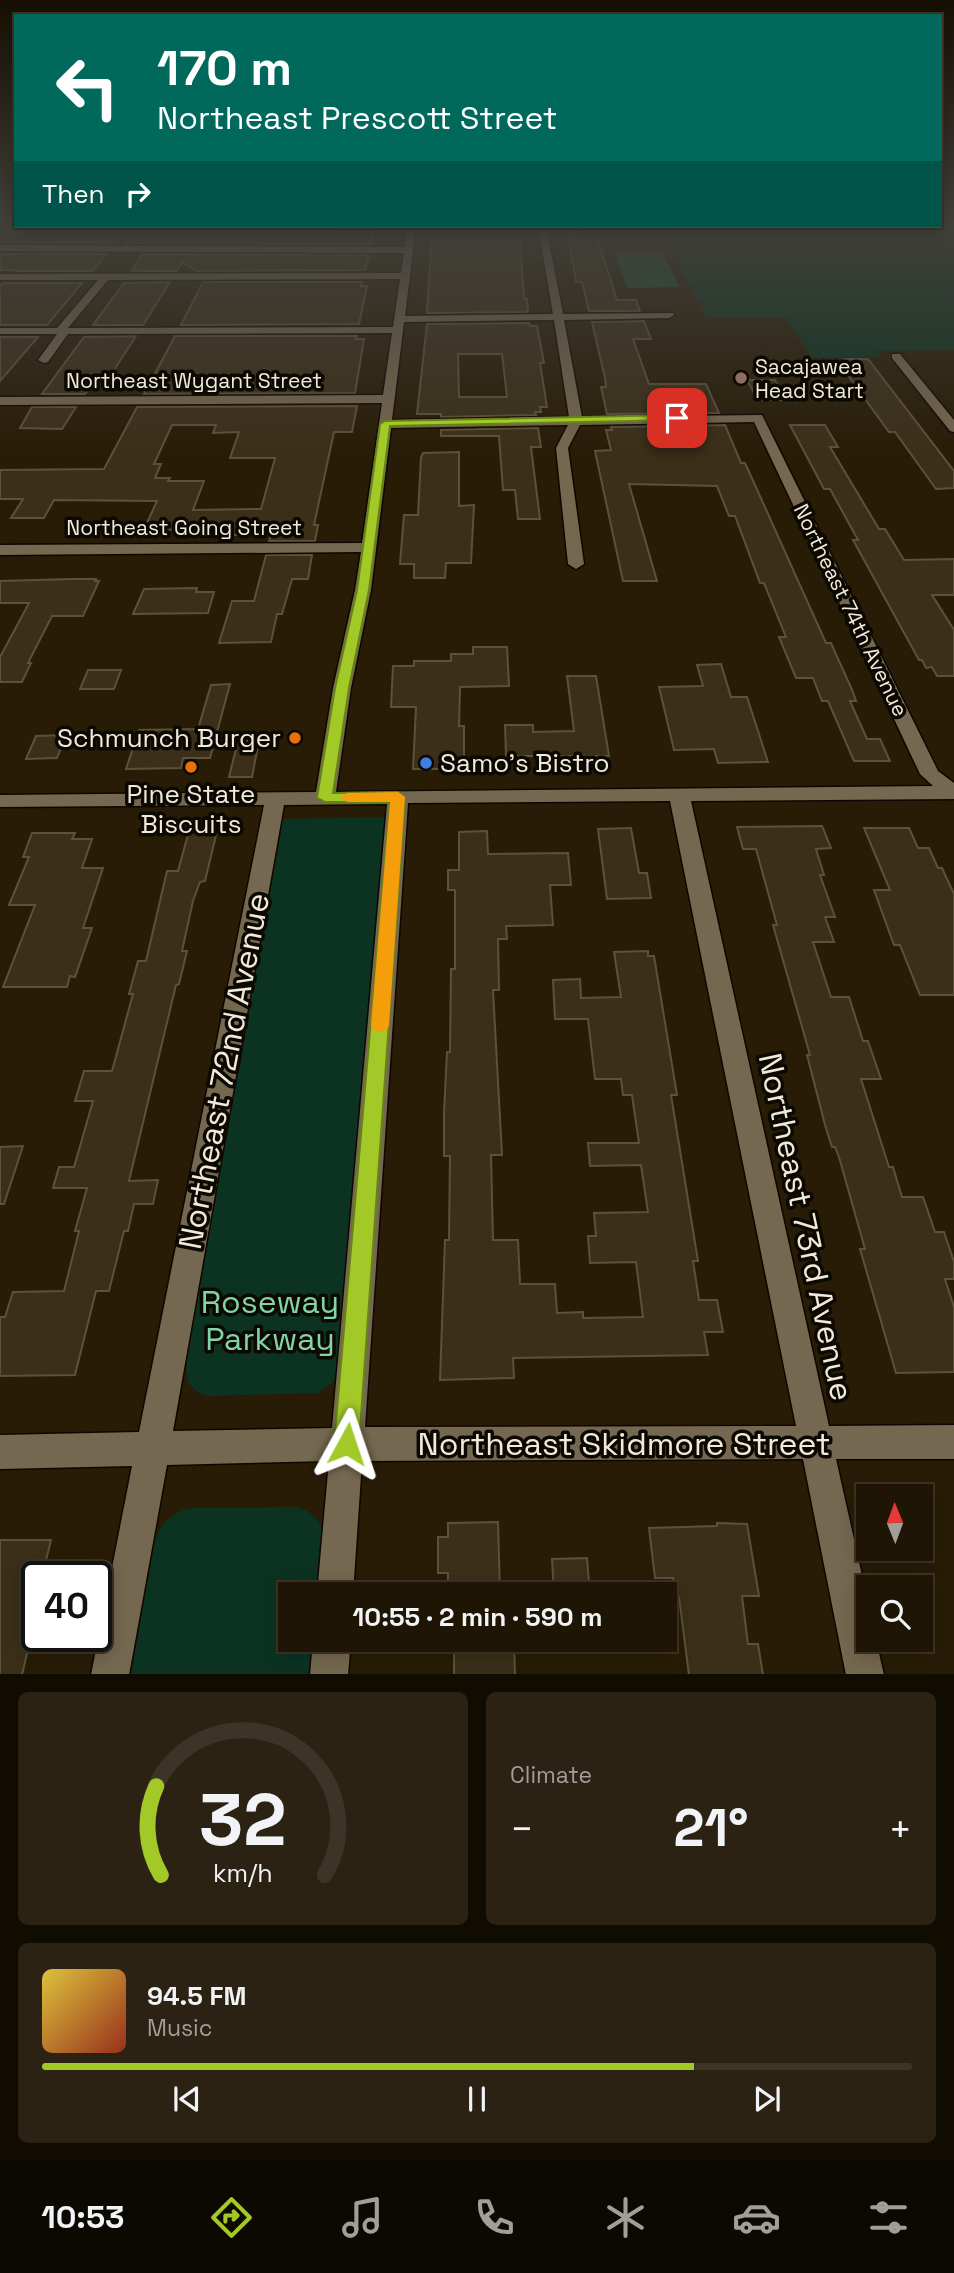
<!DOCTYPE html>
<html lang="en">
<head>
<meta charset="utf-8">
<style>
  body { margin:0; font-family:"Space Grotesk",sans-serif; background:#2b2213; color:#f1f3f6; height:100vh; display:flex; flex-direction:column; font-size:26px; white-space:nowrap }
  * { box-sizing:border-box; margin:0 }
  p { font-size:23px; color:#a19f9a }
  .icon { flex:none; width:38px; height:38px; fill:none; stroke:currentColor; stroke-width:2; stroke-linecap:round; stroke-linejoin:round }
  .map { position:relative; height:1674px; overflow:hidden }
  .sheet { display:flex; flex-direction:column; gap:18px; padding:18px; background:#100c02; flex:1 }
  .sheet>* { flex:none }
  .banner { position:absolute; left:14px; top:14px; width:928px; height:214px; border-radius:0px; box-shadow:0 4px 18px #0003,0 0 0 2px #3c3426; background:#00695c; color:#fff; overflow:hidden }
  .needle { width:46px; rotate:359deg }
  .controls { position:absolute; left:856px; top:1484px; display:grid; gap:14px }
  .controls a { display:grid; place-items:center; width:77px; height:77px; border-radius:0px; background:#1e1504; box-shadow:0 4px 18px #0003,0 0 0 2px #3c3426; font-size:35px }
  .speed { position:absolute; left:21px; top:1561px; display:flex; gap:14px; font-size:35px; font-weight:700; text-align:center }
  .speed>* { display:grid; place-content:center; width:91px; height:91px; border-radius:50%; background:#1e1504; box-shadow:0 4px 18px #0003,0 0 0 2px #3c3426; line-height:1 }
  .speed .limit { border:4px solid #111; border-radius:10px; background:#fff; color:#111 }
  .pin { position:absolute; display:grid; place-items:center; width:60px; height:60px; color:#fff; margin:-30px; border-radius:14px; box-shadow:0 4px 10px #0006 }
  .me { position:absolute; width:77px; margin:-38px; rotate:5deg; stroke-linejoin:round; filter:drop-shadow(0 0 5px #0008) }
  .turn { display:flex; align-items:center; gap:24px; height:147px; padding:0 28px; font-size:32px }
  .turn .icon { width:91px; height:91px; stroke-width:2.5 }
  .turn b { display:block; font-size:49px; line-height:60px }
  .then { display:flex; align-items:center; height:66px; padding:0 28px; background:#0003; gap:14px; font-size:26px }
  .big { font-size:52px; font-weight:800; line-height:1.1 }
  .sheet .card { flex:1; display:flex; flex-direction:column; justify-content:center; gap:10px; min-width:0; padding:0 24px; border-radius:10px; background:#2b2213 }
  .sheet .dial { align-items:center; gap:0 }
  .dial svg { height:182px; overflow:visible; fill:none; stroke:#3c3426; stroke-width:7; stroke-linecap:round; text-anchor:middle }
  .dial text { fill:#f1f3f6; stroke:none }
  .song { display:flex; align-items:center; gap:21px }
  .cover { width:84px; height:84px; border-radius:10px; background:linear-gradient(135deg,hsl(50 70% 55%),hsl(10 70% 35%)) }
  .played { height:7px; border-radius:4px; background:linear-gradient(90deg,#a2c928 75%,#3c3426 75%) }
  .keys { display:flex; justify-content:space-around; direction:ltr }
  .heat { display:flex; justify-content:space-between; align-items:center; font-size:38px; direction:ltr }
  .sheet .tiles { flex:1; display:grid; gap:18px; grid-template-columns:1fr 1fr }
  .card:last-child { grid-column:span 2 }
  .trip { position:absolute; left:278px; top:1582px; width:399px; height:70px; border-radius:0px; background:#1e1504; box-shadow:0 4px 18px #0003,0 0 0 2px #3c3426; font-weight:800; line-height:70px; text-align:center }
  .dock { display:flex; height:112px; justify-content:space-around; align-items:center; background:#0c0802; color:#a19f9a }
  .dock .icon { width:49px; height:49px }
  .dock .active { color:#a2c928 }
  .dock b { font-size:32px; color:#f1f3f6 }
  .map>svg:first-child { display:block }
</style>
</head>
<body>
<div class="map">
<svg width="954" height="1675" viewBox="0 0 954 1675">
  <rect width="100%" height="100%" fill="#281c06"/>
  <g fill="#0c3321">
    <polygon points="883,226 954,228 954,350 877,351 880,357 811,357 786,318 706,318 662,227"/>
    <polygon points="388,817 338,1375 332,1383 318,1393 209,1396 199,1393 188,1383 186,1362 283,819"/>
    <path d="M 296,1507 C 337,1516 323,1563 321,1594 L 290,1594 L 290,1640 L 317,1640 L 314,1674 L 131,1675 L 154,1542 C 161,1522 172,1512 192,1508 Z"/>
  </g>
  <polygon fill="#1c5037" points="614,253 663,253 679,287 627,288"/>
  <g fill="#3b2f19" stroke="#5d5139" stroke-width="2" fill-rule="evenodd">
    <polygon points="0,226 62,226 60,228 70,228 62,236 273,236 279,227 329,227 336,229 336,232 374,232 371,244 128,243 120,237 115,243 0,242"/>
    <polygon points="436,226 519,226 524,299 527,299 528,312 427,313 432,232 435,232"/>
    <polygon points="595,231 617,300 636,300 640,311 589,311 582,282 576,282 568,233"/>
    <polygon points="0,254 106,254 92,271 14,271 16,270 0,270"/>
    <polygon points="143,254 369,255 365,270 197,271 182,262 177,271 132,271"/>
    <polygon points="170,282 143,325 93,325 124,283"/>
    <polygon points="203,282 362,282 361,286 367,286 359,324 181,325"/>
    <polygon points="3,283 82,283 47,325 0,325 0,286"/>
    <polygon points="644,321 651,339 633,339 649,384 706,384 719,413 607,414 601,387 606,387 605,378 592,322"/>
    <path d="M 529,323 L 530,326 L 537,326 L 544,363 L 540,363 L 547,407 L 540,407 L 541,412 L 535,412 L 536,415 L 441,417 L 441,414 L 417,414 L 427,324 ZM 458,354 L 502,354 L 507,397 L 459,397 Z"/>
    <polygon points="136,336 109,378 96,378 85,394 42,394 84,337"/>
    <polygon points="175,336 357,336 356,339 364,339 355,393 144,394"/>
    <polygon points="0,337 38,337 0,381"/>
    <polygon points="844,359 868,359 954,471 954,488 936,489 895,432 889,432 839,363 847,363"/>
    <polygon points="747,380 775,380 787,400 758,400"/>
    <path d="M 357,406 L 352,432 L 334,432 L 314,525 L 318,525 L 315,541 L 269,541 L 271,534 L 193,536 L 196,529 L 155,530 L 157,525 L 146,525 L 157,501 L 54,500 L 44,518 L 11,518 L 23,499 L 0,499 L 0,470 L 104,469 L 137,407 ZM 172,425 L 216,425 L 213,433 L 239,432 L 230,458 L 275,458 L 261,509 L 193,510 L 204,481 L 168,481 L 170,478 L 155,478 L 161,464 L 154,464 Z"/>
    <polygon points="32,407 76,407 62,429 20,428"/>
    <polygon points="725,425 741,463 745,463 755,485 826,643 831,643 853,692 856,701 850,701 867,739 880,739 890,761 854,761 828,701 822,701 813,678 796,678 779,637 786,637 764,583 760,583 735,516 729,516 717,486 629,484 657,581 623,581 595,451 611,450 606,430 612,430 611,427"/>
    <polygon points="790,425 825,425 838,447 830,447 879,529 885,529 904,560 954,559 954,595 932,595 954,630 954,676 937,676 932,667 926,668 922,660 919,660 853,540 858,540 830,489 824,489"/>
    <polygon points="538,428 541,447 531,447 540,519 518,519 515,490 503,490 499,436 441,436 441,430"/>
    <polygon points="459,452 459,506 474,505 471,563 446,563 445,578 414,578 414,564 400,564 404,515 418,515 421,457 423,453"/>
    <polygon points="266,555 312,555 308,579 292,579 282,614 277,614 271,642 219,643 232,601 254,601"/>
    <polygon points="72,579 96,579 95,581 99,581 83,616 52,616 28,663 31,663 22,682 0,682 0,657 29,603 0,603 0,581"/>
    <polygon points="197,588 196,592 214,592 208,613 133,614 144,589"/>
    <polygon points="473,647 507,647 509,686 460,687 459,726 464,726 464,769 413,769 416,707 391,707 393,666 414,666 414,661 451,661 451,654 473,654"/>
    <polygon points="721,664 731,697 747,697 768,762 718,763 714,749 674,750 659,687 703,686 697,665"/>
    <polygon points="88,670 121,670 114,689 80,689"/>
    <polygon points="567,676 596,676 609,756 506,756 505,725 533,725 533,732 574,731"/>
    <polygon points="230,684 210,758 183,758 181,768 126,769 139,730 198,729 211,685"/>
    <polygon points="66,735 57,758 26,759 36,736"/>
    <polygon points="238,741 259,741 252,777 229,777"/>
    <polygon points="822,826 831,848 816,849 824,875 820,875 835,917 825,917 834,942 813,942 831,997 849,997 863,1041 868,1041 881,1079 861,1079 889,1167 893,1167 902,1197 923,1197 935,1232 944,1232 954,1262 954,1279 945,1279 954,1307 954,1372 896,1373 860,1249 865,1249 839,1157 835,1147 832,1147 825,1125 807,1055 810,1055 773,925 777,925 756,849 743,849 737,827"/>
    <polygon points="631,828 639,873 647,873 651,898 607,899 598,829"/>
    <polygon points="864,828 909,828 918,848 929,848 938,868 942,868 954,894 954,995 920,995 900,945 894,945 874,890 890,890"/>
    <polygon points="189,831 217,831 205,881 200,882 193,901 182,951 187,951 179,984 176,985 129,1181 158,1180 153,1204 134,1204 128,1231 124,1231 109,1291 96,1291 75,1375 0,1376 0,1317 5,1317 13,1292 64,1291 79,1231 75,1231 87,1188 53,1188 59,1167 74,1167 93,1101 75,1101 84,1071 112,1071 133,994 129,994 138,961 146,961 167,871 178,871"/>
    <polygon points="487,831 488,854 568,853 571,885 550,885 553,925 506,926 507,939 498,939 499,990 493,990 502,1155 491,1155 493,1240 518,1240 520,1284 555,1284 557,1313 583,1312 583,1318 643,1317 636,1262 590,1263 588,1236 596,1236 594,1213 648,1212 641,1165 590,1166 588,1143 639,1143 632,1095 623,1095 621,1079 595,1079 588,1019 555,1019 553,980 580,979 581,998 621,997 614,952 648,951 648,956 654,956 677,1095 671,1095 698,1261 693,1261 699,1300 717,1300 723,1332 704,1332 708,1355 513,1358 514,1378 440,1380 445,1240 449,1240 450,1156 444,1156 444,1113 447,1052 450,1052 451,969 455,969 455,890 448,890 448,870 459,870 459,832"/>
    <polygon points="32,833 75,833 72,839 92,839 82,868 103,868 83,928 92,928 75,977 70,976 67,987 3,987 35,905 9,905 29,857 23,857"/>
    <polygon points="23,1146 4,1204 0,1204 0,1147"/>
    <polygon points="498,1522 500,1594 448,1594 448,1573 438,1573 438,1537 448,1537 448,1523"/>
    <polygon points="717,1523 747,1524 759,1596 742,1596 748,1644 758,1644 763,1675 689,1675 679,1597 676,1597 673,1578 655,1578 649,1528 717,1526"/>
    <polygon points="0,1540 51,1540 42,1577 37,1577 37,1610 22,1675 0,1675"/>
    <polygon points="587,1558 590,1594 554,1594 552,1559"/>
    <polygon points="454,1640 514,1640 515,1675 454,1675"/>
  </g>
  <g fill="none" stroke-linecap="round" stroke-linejoin="round">
    <defs>
      <g id="minor">
        <path d="M 408,226 L 416,226 L 405,316 L 553,314 L 538,226 L 546,226 L 563,314 L 673,313 L 674,315 L 669,318 L 564,320 L 582,417 L 762,415 L 938,771 L 954,783 L 954,799 L 691,801 L 829,1426 L 954,1425 L 954,1459 L 836,1459 L 868,1602 L 868,1640 L 876,1640 L 884,1675 L 846,1675 L 803,1459 L 362,1461 L 353,1594 L 317,1594 L 329,1461 L 167,1465 L 129,1675 L 91,1675 L 132,1466 L 0,1469 L 0,1435 L 139,1432 L 264,805 L 0,807 L 0,795 L 316,792 L 333,688 L 355,590 L 361,552 L 0,555 L 0,545 L 362,543 L 382,403 L 0,405 L 0,397 L 383,395 L 392,333 L 68,334 L 48,362 L 44,363 L 38,360 L 57,334 L 0,334 L 0,328 L 57,328 L 98,280 L 0,280 L 0,274 L 401,273 L 404,253 L 0,251 L 0,245 L 405,247 ZM 400,279 L 393,327 L 68,328 L 108,280 ZM 554,320 L 569,417 L 392,420 L 404,322 ZM 754,422 L 920,774 L 933,786 L 336,792 L 351,688 L 371,590 L 391,428 L 568,425 L 556,448 L 568,564 L 576,569 L 584,564 L 568,448 L 580,425 ZM 670,801 L 796,1426 L 365,1427 L 408,803 ZM 387,804 L 332,1428 L 173,1431 L 284,805 Z"/>
        <polygon points="892,354 900,354 954,420 954,432 950,431 892,358"/>
        <polygon points="313,1640 351,1640 348,1675 310,1675"/>
      </g>
    </defs>
    <use href="#minor" stroke="#100600" stroke-width="3"/>
    <use href="#minor" fill="#756850" fill-rule="evenodd"/>
  </g>
  <linearGradient id="sky" x2="0" y2="1"><stop stop-color="#160f03"/><stop offset="0.49" stop-color="#42403b"/><stop offset="1" stop-color="#42403b" stop-opacity="0"/></linearGradient>
  <rect width="954" height="455" fill="url(#sky)"/>
  <polygon fill="#a2c928" stroke="#69831a" stroke-width="2" points="677,415 680,416 680,420 390,426 369,590 349,688 333,793 398,792 405,797 359,1444 356,1453 347,1457 338,1453 334,1444 390,802 325,802 317,798 335,688 357,590 380,424 385,421"/>
  <polygon fill="#f59e0b" points="398,792 405,797 389,1025 387,1030 380,1032 373,1030 371,1025 390,802 347,802 340,797 347,793"/>
  <circle fill="#8d6e63" stroke="#0c0802" stroke-width="2.5" cx="741" cy="378" r="7"/>
  <g fill="#e8710a" stroke="#0c0802" stroke-width="2.5">
    <circle cx="295" cy="738" r="7"/>
    <circle cx="191" cy="767" r="7"/>
  </g>
  <circle fill="#3f7fe0" stroke="#0c0802" stroke-width="2.5" cx="426" cy="763" r="7"/>
  <g text-anchor="middle" dominant-baseline="central" stroke-width="7" stroke-linejoin="round" paint-order="stroke">
    <g font-size="21" fill="#f1eadc" stroke="#0c0802" text-anchor="start">
      <text x="755" y="366">Sacajawea<tspan x="755" dy="24">Head Start</tspan></text>
    </g>
    <g font-size="21" fill="#f1eadc" stroke="#0c0802">
      <text x="194" y="380">Northeast Wygant Street</text>
      <text x="184" y="527">Northeast Going Street</text>
      <text transform="translate(851 610) rotate(64)">Northeast 74th Avenue</text>
    </g>
    <g font-size="26" fill="#f1eadc" stroke="#0c0802" text-anchor="end">
      <text x="281" y="738">Schmunch Burger</text>
      <text x="440" y="763" text-anchor="start">Samo's Bistro</text>
      <text x="191" y="794" text-anchor="middle">Pine State<tspan x="191" dy="30">Biscuits</tspan></text>
    </g>
    <g font-size="32" fill="#f1eadc" stroke="#0c0802">
      <text transform="translate(224 1071) rotate(-79)">Northeast 72nd Avenue</text>
      <text transform="translate(806 1227) rotate(78)">Northeast 73rd Avenue</text>
      <text x="624" y="1444">Northeast Skidmore Street</text>
    </g>
    <g font-size="32" fill="#83d3a8" stroke="#0c0802">
      <text x="270" y="1302">Roseway<tspan x="270" dy="37">Parkway</tspan></text>
    </g>
  </g>
</svg>
<div class="controls">
<a><svg class="needle" viewBox="-14 -14 28 28"><path d="M0-13l5 13h-10z" fill="#e53935"/><path d="M0 13l5-13h-10z" fill="#a19f9a"/></svg></a>
<a><svg class="icon" aria-label="search" viewBox="0 0 24 24"><circle cx="10" cy="10" r="6"/><path d="M15 15l6 6"/></svg></a>
</div>
<div class="speed"><div class="limit">40</div></div>
<div class="pin" style="left:677px;top:418px;background:#d93025"><svg class="icon" aria-label="arrive" viewBox="0 0 24 24"><path d="M6 21V4h12l-3 4 3 4H6"/></svg></div>
<svg class="me" style="left:347px;top:1444px" viewBox="-20 -20 40 40"><path d="M0-17L14 15 0 8-14 15z" fill="#a2c928" stroke="#fff" stroke-width="4"/></svg>
<div class="trip">10:55 · 2 min · 590 m</div>
<div class="banner">
<div class="turn"><svg class="icon" aria-label="left" viewBox="0 0 24 24"><path d="M17 20v-9H6M10 6l-5 5 5 5"/></svg><div><b>170 m</b>Northeast Prescott Street</div></div>
<div class="then">Then<svg class="icon" aria-label="right" viewBox="0 0 24 24"><path d="M7 20v-9h11M14 6l5 5-5 5"/></svg></div>
</div>
</div>
<section class="sheet">
<div class="tiles">
<div class="card dial"><svg viewBox="0 0 100 80">
<path d="M14 69A42 42 0 1 1 86 69"/>
<path d="M14 69A42 42 0 0 1 12 30" stroke="#a2c928"/>
<text x="50" y="56" font-size="32" font-weight="700">32</text>
<text x="50" y="72" font-size="11">km/h</text>
</svg></div>
<div class="card"><p>Climate</p>
<div class="heat"><a>−</a><b class="big">21°</b><a>+</a></div>
</div>
<div class="card">
<div class="song"><i class="cover"></i><div><b>94.5 FM</b><p>Music</p></div></div>
<div class="played"></div>
<div class="keys"><svg class="icon" aria-label="previous" viewBox="0 0 24 24"><path d="M18 5L8 12l10 7zM5 5v14"/></svg><svg class="icon" aria-label="pause" viewBox="0 0 24 24"><path d="M8 5v14M16 5v14"/></svg><svg class="icon" aria-label="next" viewBox="0 0 24 24"><path d="M6 5l10 7-10 7zM19 5v14"/></svg></div>
</div>
</div>
</section>
<nav class="dock">
<b>10:53</b>
<svg class="icon active" aria-label="directions" viewBox="0 0 24 24"><path d="M12 3l9 9-9 9-9-9zM9 14v-3h6M13 9l2 2-2 2"/></svg>
<svg class="icon" aria-label="music" viewBox="0 0 24 24"><path d="M9 18V5l10-2v13"/><circle cx="6" cy="18" r="3"/><circle cx="16" cy="16" r="3"/></svg>
<svg class="icon" aria-label="phone" viewBox="0 0 24 24"><path d="M5 4h4l2 5-3 2q2 4 5 5l2-3 5 2v4C11 20 4 13 5 4z"/></svg>
<svg class="icon" aria-label="climate" viewBox="0 0 24 24"><path d="M12 3v18M4 7l16 10M4 17L20 7"/></svg>
<svg class="icon" aria-label="car" viewBox="0 0 24 24"><path d="M5 17H2v-5l4-1 3-4h7l3 4 3 1v5h-3M9 17h6M6 11h13"/><circle cx="7" cy="17" r="2"/><circle cx="17" cy="17" r="2"/></svg>
<svg class="icon" aria-label="filters" viewBox="0 0 24 24"><path d="M4 7h16M4 17h16"/><circle cx="9" cy="7" r="2"/><circle cx="15" cy="17" r="2"/></svg>
</nav>
</body>
</html>
